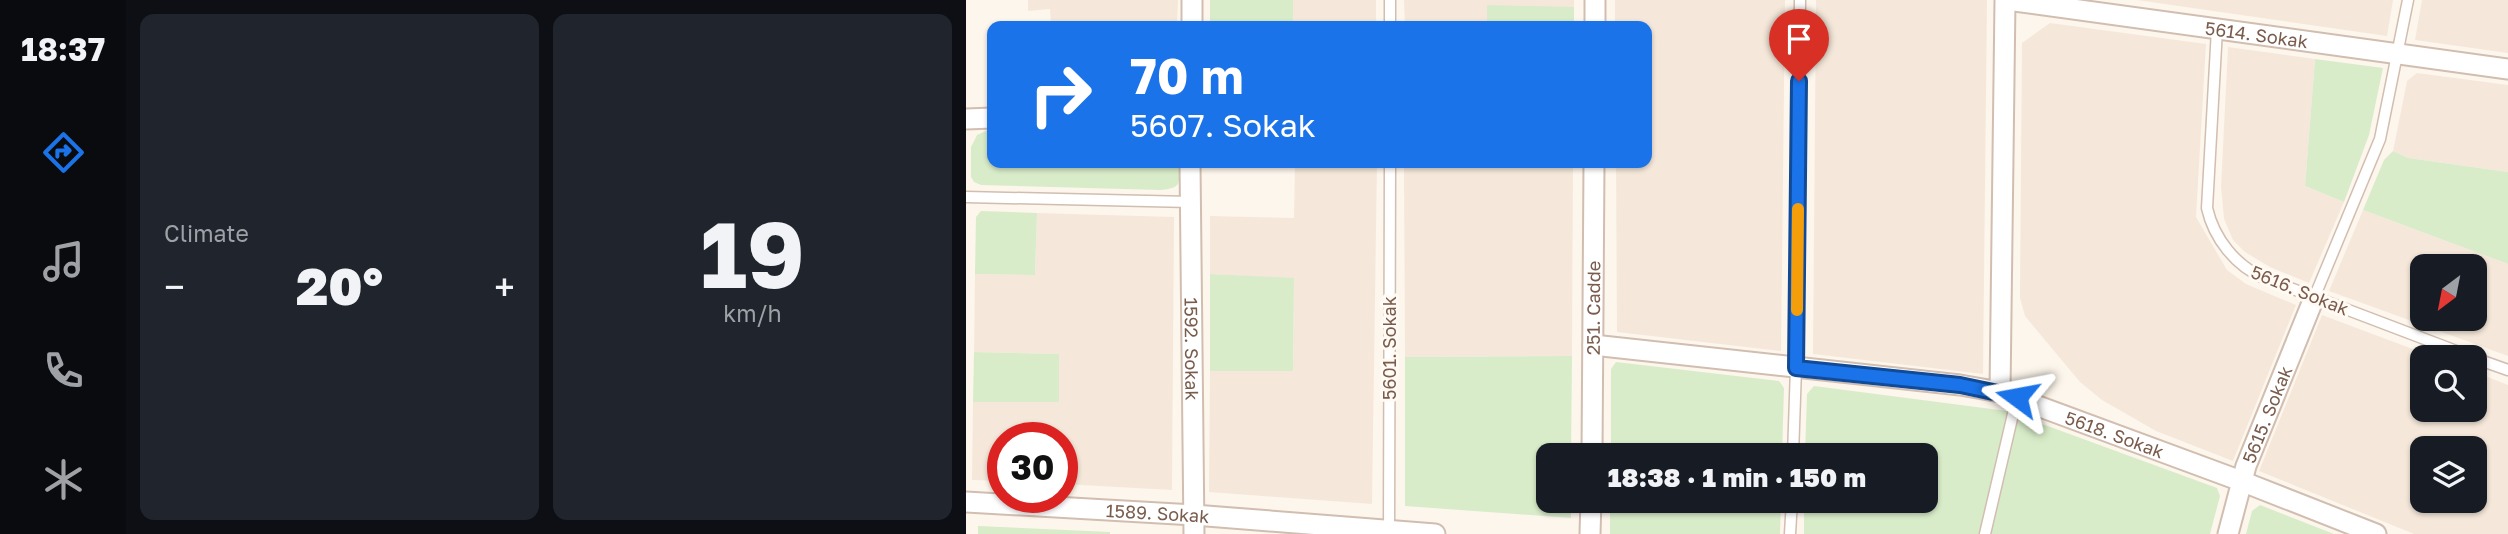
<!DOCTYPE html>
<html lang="en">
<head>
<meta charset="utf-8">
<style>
  body { margin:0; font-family:"Golos Text",sans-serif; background:#20242c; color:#f1f3f6; height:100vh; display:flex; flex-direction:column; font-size:26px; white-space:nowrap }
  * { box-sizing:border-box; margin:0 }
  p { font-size:23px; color:#9ea1a6 }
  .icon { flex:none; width:38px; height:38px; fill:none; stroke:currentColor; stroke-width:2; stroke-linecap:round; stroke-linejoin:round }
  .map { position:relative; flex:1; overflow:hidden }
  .panel { display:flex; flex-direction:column; gap:14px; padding:14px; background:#0d0f14; width:840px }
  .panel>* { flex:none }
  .guide { position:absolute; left:21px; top:21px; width:665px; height:147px; border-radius:14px; box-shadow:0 2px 5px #0004; background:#1a73e8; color:#fff; overflow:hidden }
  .needle { width:46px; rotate:212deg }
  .fabs { position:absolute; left:1444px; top:254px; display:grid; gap:14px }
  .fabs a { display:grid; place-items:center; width:77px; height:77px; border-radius:14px; background:#171b24; box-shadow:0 2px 5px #0004; font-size:35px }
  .speed { position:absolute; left:21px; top:422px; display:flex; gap:14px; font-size:35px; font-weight:700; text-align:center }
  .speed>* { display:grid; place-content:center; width:91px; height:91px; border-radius:50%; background:#171b24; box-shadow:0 2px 5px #0004; line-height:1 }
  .speed .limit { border:10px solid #d22; background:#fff; color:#111 }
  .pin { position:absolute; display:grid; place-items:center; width:60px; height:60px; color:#fff; margin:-72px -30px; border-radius:50% 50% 50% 0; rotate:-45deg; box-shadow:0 0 7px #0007 }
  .pin .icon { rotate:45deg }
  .me { position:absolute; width:77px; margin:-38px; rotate:283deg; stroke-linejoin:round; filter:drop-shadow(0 0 5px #0008) }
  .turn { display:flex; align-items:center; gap:24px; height:147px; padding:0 28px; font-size:32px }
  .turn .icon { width:91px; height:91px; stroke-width:2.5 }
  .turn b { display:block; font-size:49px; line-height:60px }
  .big { font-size:52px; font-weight:800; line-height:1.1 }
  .panel .card { flex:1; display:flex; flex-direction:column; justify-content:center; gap:10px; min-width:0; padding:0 24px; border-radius:14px; background:#20242c }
  .panel .dial { align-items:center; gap:0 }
  .dial b { font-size:91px; line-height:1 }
  .heat { display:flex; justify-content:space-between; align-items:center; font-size:38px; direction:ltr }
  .panel .tiles { flex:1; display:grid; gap:14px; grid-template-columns:repeat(2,1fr) }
  .trip { position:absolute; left:570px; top:443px; width:402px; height:70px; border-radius:14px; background:#171b24; box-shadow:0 2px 5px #0004; font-weight:800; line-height:70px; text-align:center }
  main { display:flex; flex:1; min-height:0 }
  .tabs { display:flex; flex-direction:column; width:126px; justify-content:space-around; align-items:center; background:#090b0e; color:#9ea1a6 }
  .tabs .icon { width:49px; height:49px }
  .tabs .active { color:#1a73e8 }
  .tabs b { font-size:32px; color:#f1f3f6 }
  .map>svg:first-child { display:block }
</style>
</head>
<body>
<main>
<nav class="tabs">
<b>18:37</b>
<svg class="icon active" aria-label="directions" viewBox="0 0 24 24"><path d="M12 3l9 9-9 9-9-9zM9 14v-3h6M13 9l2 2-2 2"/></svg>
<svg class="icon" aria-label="music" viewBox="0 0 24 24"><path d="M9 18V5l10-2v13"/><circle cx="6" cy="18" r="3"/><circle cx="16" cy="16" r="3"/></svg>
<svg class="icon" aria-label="phone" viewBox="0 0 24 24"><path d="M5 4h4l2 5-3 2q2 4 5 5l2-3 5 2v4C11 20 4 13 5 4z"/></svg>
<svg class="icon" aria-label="climate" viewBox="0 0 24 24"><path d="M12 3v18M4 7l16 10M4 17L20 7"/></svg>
</nav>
<section class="panel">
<div class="tiles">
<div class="card"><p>Climate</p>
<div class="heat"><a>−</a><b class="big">20°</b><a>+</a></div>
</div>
<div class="card dial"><b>19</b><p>km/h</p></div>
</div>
</section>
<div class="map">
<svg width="1542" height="534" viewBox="0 0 1542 534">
  <rect width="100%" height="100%" fill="#fdf6ec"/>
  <g fill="#f5e8da" fill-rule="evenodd">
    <polygon points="62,0 212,0 211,26 85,26 84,9 62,11"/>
    <rect x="327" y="0" width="83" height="26"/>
    <polygon points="438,0 608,0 608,26 439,26"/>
    <polygon points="649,0 819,0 815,351 651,332 650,163 681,163 681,26 649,26"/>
    <polygon points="850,0 1021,0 1017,374 847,354"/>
    <polygon points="1171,0 1427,0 1421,36"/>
    <polygon points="1456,0 1542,0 1542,53 1449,40"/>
    <polygon points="1084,23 1240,44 1230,217 1261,270 1280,284 1330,305 1267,461 1190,431 1136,400 1114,382 1059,316 1054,298 1056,43"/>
    <polygon points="1262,47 1349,59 1339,186 1378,202 1343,283 1304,267 1279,252 1267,240 1258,219 1255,187"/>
    <polygon points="1451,73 1542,85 1542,172 1442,158 1427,151 1441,81"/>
    <polygon points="329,163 411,163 406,504 243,492 244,371 327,371 328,279 244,274 244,216 328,218"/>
    <polygon points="438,163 607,163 606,356 439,357"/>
    <path d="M 1397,210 L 1542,264 L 1542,356 L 1363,291 ZM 1456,266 L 1508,266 L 1508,318 L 1456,318 Z"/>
    <polygon points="71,213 208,217 206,490 96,484 96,438 37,438 37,481 6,480 7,402 93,401 92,354 8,352 9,274 69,275"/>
    <path d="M 1356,315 L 1468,357 L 1456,357 L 1456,410 L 1508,410 L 1509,372 L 1542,385 L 1542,534 L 1448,534 L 1293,471 ZM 1456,448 L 1508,448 L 1508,500 L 1456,500 Z"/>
  </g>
  <g fill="#d8ecc9">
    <rect x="244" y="0" width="83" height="26"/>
    <polygon points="521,5 608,7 608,26 521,26"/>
    <polygon points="1349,59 1417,68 1403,135 1378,202 1339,186"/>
    <path d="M 20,131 L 26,131 L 26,163 L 213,163 C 213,183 217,188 194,190 L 15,185 L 8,182 L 5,177 L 5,147 L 11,135 Z"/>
    <polygon points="1427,151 1442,158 1542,172 1542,264 1397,210 1418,160"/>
    <polygon points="15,211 71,213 69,275 9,274 10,217"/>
    <polygon points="244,274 328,278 327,371 244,371"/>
    <polygon points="8,352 93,354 93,402 7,402"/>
    <polygon points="606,356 605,455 583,455 583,500 605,501 605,518 439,506 439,357"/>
    <polygon points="650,362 813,381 818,388 816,455 645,455 645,369"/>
    <polygon points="848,386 1041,411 1251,488 1254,496 1244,534 838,534 838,501 961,500 961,455 839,455 841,394"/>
    <polygon points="644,501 815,501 814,534 644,534"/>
    <polygon points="1294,505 1368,534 1280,534 1286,511"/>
    <polygon points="12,526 144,532 144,534 12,534"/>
  </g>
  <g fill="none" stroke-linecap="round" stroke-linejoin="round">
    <defs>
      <g id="lane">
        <polyline points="424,0 424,26"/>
        <path d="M 1251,29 L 1241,208 C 1248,239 1270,266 1298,278 L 1506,357"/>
        <polyline points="0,197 225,202"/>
        <polyline points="1348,298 1414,139 1442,0"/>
        <polyline points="1508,358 1542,370"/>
        <polyline points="827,455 830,368 834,0"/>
        <polyline points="423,533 424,163"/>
        <polyline points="824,534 826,500"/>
        <polyline points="1019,534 1051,397"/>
      </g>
      <g id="street">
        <path id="s1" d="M 1041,0 L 1542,69"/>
        <polyline points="226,26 226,0"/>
        <polyline points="629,26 629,0"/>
        <polyline points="0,119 26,118"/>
        <path id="s2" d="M 224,163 L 228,534"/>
        <path id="s3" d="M 627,345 L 994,385 L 1034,392 L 1275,481 L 1410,534"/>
        <polyline points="1034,392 1039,0"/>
        <path id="s4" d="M 626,455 L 628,163"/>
        <path id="s5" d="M 0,502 L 228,515 L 469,534"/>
        <polyline points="624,534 625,500"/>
        <path id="s6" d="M 1262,534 L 1280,466 L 1348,298"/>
      </g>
    </defs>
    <use href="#lane" stroke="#d1beb0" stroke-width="13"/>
    <use href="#street" stroke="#d1beb0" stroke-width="23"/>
    <use href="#lane" stroke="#fff" stroke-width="10"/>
    <use href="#street" stroke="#fff" stroke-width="19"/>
  </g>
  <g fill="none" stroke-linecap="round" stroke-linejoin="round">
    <defs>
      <polyline id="route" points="833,81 830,368 994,385 1051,397"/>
    </defs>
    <use href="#route" stroke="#114b97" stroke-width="18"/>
    <use href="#route" stroke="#1a73e8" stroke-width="12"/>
    <polyline stroke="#f59e0b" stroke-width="12" points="831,310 832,209"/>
  </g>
  <g text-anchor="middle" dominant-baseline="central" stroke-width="6" stroke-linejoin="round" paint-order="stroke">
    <g font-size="18" fill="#7a5c4d" stroke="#fffaf3">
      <text stroke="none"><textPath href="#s1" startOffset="252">5614. Sokak</textPath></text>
      <text transform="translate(1334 290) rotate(22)">5616. Sokak</text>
      <text stroke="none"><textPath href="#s4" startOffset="147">251. Cadde</textPath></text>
      <text stroke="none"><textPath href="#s2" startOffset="186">1592. Sokak</textPath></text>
      <text transform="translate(423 348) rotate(-90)">5601. Sokak</text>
      <text stroke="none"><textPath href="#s6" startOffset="126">5615. Sokak</textPath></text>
      <text stroke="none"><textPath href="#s3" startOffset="532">5618. Sokak</textPath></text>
      <text stroke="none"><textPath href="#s5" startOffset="192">1589. Sokak</textPath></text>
    </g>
  </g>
</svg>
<div class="fabs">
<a><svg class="needle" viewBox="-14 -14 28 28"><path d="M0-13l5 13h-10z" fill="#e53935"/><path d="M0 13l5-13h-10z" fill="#9ea1a6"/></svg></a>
<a><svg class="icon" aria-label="search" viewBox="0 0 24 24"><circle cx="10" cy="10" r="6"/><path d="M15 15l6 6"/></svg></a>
<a><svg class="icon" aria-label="layers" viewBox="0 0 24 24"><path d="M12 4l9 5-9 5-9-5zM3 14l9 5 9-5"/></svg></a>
</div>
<div class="speed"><div class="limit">30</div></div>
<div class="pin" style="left:833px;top:81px;background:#d93025"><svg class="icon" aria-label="arrive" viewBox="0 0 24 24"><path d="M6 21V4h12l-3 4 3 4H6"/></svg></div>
<svg class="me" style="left:1051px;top:397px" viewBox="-20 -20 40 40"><path d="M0-17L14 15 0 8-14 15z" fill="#1a73e8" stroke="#fff" stroke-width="4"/></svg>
<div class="trip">18:38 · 1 min · 150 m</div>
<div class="guide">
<div class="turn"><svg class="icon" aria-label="right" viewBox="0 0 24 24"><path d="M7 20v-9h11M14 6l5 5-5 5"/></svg><div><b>70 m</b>5607. Sokak</div></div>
</div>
</div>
</main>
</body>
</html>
